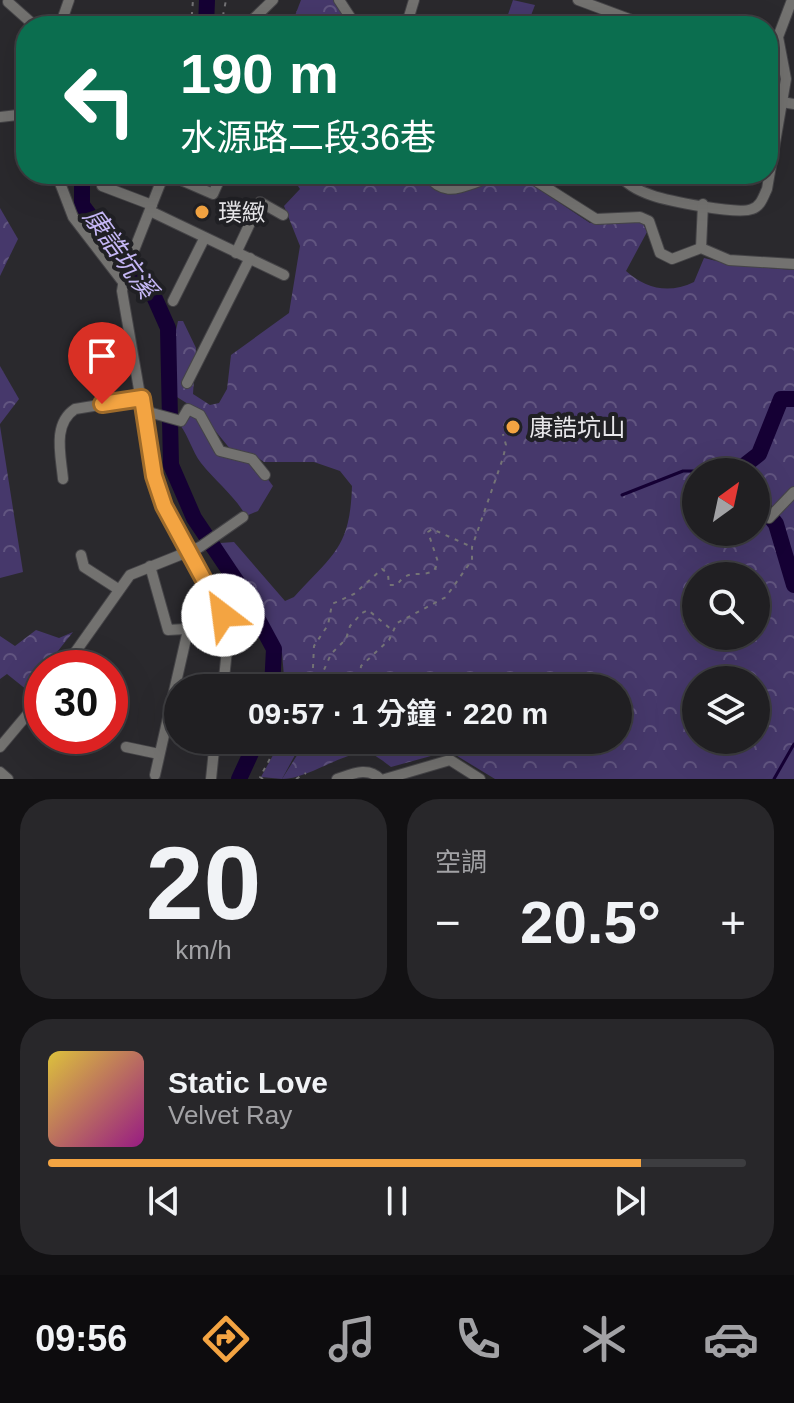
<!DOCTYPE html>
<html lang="zh-TW">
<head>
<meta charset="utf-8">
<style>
  body { margin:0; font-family:Arial,"Noto Sans TC",sans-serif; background:#28272a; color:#f1f3f6; height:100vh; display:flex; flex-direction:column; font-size:30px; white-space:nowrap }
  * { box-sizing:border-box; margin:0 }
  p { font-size:26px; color:#a2a2a5 }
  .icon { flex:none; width:44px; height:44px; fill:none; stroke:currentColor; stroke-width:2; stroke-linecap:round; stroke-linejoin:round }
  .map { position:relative; height:779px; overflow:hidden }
  .sheet { display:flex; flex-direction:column; gap:20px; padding:20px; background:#121113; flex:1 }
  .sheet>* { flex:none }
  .top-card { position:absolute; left:16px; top:16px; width:762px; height:168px; border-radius:32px; box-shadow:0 8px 32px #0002,0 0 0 2px #3d3d40; background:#0b6e4f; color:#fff; overflow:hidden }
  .needle { width:52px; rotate:33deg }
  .controls { position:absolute; left:682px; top:458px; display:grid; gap:16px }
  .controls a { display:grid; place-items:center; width:88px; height:88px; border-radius:50%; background:#201f22; box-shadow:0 8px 32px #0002,0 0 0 2px #3d3d40; font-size:40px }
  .speed { position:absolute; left:24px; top:650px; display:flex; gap:16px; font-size:40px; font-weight:700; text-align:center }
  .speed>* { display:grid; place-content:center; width:104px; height:104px; border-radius:50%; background:#201f22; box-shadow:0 8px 32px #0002,0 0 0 2px #3d3d40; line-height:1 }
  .speed .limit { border:12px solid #d22; background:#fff; color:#111 }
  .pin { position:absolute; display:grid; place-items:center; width:68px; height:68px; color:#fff; margin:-82px -34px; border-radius:50% 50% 50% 0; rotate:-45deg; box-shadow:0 0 8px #0007 }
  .pin .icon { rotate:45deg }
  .me { position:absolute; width:88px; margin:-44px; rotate:330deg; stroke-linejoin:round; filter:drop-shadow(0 0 6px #0008) }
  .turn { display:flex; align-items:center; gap:28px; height:168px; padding:0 32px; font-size:36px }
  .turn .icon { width:104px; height:104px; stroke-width:2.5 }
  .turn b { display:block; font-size:56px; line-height:68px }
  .big { font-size:60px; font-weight:600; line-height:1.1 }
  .sheet .tile { flex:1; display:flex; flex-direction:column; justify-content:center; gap:12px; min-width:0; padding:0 28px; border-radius:32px; background:#28272a }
  .sheet .dial { align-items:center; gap:0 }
  .dial b { font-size:104px; line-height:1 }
  .song { display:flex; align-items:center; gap:24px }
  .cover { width:96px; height:96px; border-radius:12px; background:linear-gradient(135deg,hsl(50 70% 55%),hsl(310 70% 35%)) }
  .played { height:8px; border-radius:4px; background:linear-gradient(90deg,#f3a442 85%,#3d3d40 85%) }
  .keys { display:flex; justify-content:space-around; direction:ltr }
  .heat { display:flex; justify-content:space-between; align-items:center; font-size:44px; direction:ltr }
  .sheet .tiles { flex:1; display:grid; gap:20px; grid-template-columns:1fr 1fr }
  .tile:last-child { grid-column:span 2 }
  .trip { position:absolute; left:164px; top:674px; width:468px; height:80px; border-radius:40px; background:#201f22; box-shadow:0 8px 32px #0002,0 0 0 2px #3d3d40; font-weight:600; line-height:80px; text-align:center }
  .tabs { display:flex; height:128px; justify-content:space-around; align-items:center; background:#0d0c0e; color:#a2a2a5 }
  .tabs .icon { width:56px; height:56px }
  .tabs .selected { color:#f3a442 }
  .tabs b { font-size:36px; color:#f1f3f6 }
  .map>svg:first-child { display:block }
</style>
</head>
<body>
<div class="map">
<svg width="794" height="779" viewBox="0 0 794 779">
  <defs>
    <pattern id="forest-crowns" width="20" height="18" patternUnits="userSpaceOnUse" patternTransform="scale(2)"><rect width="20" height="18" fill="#46386b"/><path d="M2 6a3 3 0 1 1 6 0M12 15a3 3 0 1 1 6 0" fill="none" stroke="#615580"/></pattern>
  </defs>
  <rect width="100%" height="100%" fill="#2a292d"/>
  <g fill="url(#forest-crowns)" fill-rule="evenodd">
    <polygon points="301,0 333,0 349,26 291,26"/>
    <path d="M 290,174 L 516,174 L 590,223 L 642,222 L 647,232 L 626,271 C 646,289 669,294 694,282 L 704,258 L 733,265 L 794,270 L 794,779 L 495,779 L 449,751 L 391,767 C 384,762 376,755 369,753 C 346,749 310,779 282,779 L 301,749 L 292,740 L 618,740 L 618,688 L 285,688 L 282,653 L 220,543 L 234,542 L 285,601 L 294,597 C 334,553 350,548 352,486 L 340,471 L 314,462 L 264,462 L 252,454 L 231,450 L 199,411 L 177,397 L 174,340 L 178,321 L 183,321 L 196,348 L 193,394 L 210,405 L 219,403 L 227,389 L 231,355 L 289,313 L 300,246 L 284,206 L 300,189 ZM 696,472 L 756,472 L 756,532 L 696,532 ZM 696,576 L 756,576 L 756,636 L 696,636 ZM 696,680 L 756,680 L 756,740 L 696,740 Z"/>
    <polygon points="0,208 18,239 0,276"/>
    <polygon points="0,366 19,399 0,424"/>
    <polygon points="0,426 23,572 0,578"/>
    <polygon points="36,630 59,638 73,632 27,690 7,674 0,679 0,636 15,646"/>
  </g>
  <g fill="#46386b">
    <polygon points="513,0 535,5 527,26 504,26"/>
    <path d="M 189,412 L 199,417 L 222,455 L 258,466 L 273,486 L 258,511 L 246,516 C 234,495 216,482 201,463 C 192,451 189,437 180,425 Z"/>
    <polygon points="278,746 295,755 282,779 261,777"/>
  </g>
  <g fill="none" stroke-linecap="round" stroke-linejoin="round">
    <g stroke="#150034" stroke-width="3">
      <polyline points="622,495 683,471 735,471"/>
      <polyline points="774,779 794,744"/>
    </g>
    <g stroke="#150034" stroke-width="16">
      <polyline points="206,26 207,0"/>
      <polyline points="87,174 82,179 82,205 118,253 148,283 168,328 171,465 194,518 241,588 274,649 272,688"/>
      <polyline points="736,472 759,454 781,399 794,399"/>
      <polyline points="756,498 776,524 794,585"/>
      <polyline points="239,779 257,740"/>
    </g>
    <defs>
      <g id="minor">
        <polyline points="339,0 356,26"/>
        <polyline points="578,0 648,26"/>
        <polyline points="8,2 35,26"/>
        <polyline points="408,20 414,0"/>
        <polyline points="60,26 69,0"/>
        <polyline points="246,26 273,0"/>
        <polyline points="768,101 782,104"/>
        <polyline points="782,102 794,104"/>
        <polyline points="0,117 26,114"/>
        <polyline points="164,174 125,273 122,291 154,476 164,506 229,631 223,688"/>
        <polyline points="167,174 213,194 222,174"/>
        <path d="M 426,174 C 443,196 456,189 480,181"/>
        <polyline points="525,174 596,219 640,217 649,221 660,253 672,259 701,248 729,260 794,264"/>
        <path d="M 619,174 C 626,184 639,191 651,195 C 668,201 738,215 752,209 C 761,206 763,197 767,189 L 786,79 L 778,37 L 792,0"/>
        <polyline points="60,183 73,217 123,282"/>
        <polyline points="102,186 152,205"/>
        <polyline points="150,211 284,275"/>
        <polyline points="701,248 703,204"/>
        <polyline points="236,253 260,202 283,215"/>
        <polyline points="173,301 204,239"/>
        <polyline points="187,383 250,258"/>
        <polyline points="145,411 181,421 188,409 200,415 220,451 252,459 265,475"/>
        <path d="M 63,479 C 61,456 52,424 75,409 L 142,398"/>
        <polyline points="769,518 794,492"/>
        <polyline points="81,555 84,567 118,589"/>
        <polyline points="150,566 168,630 220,627 229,631"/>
        <polyline points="64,668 130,575 200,547 243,517"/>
        <polyline points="169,713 188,630"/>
        <polyline points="0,747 42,697"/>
        <polyline points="126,747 159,754"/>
        <polyline points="0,772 8,779"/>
        <polyline points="155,775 169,713 178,715"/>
        <polyline points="211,779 215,740"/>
        <path d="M 337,779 C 352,774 368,766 380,779"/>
        <polyline points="385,779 450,760 480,779"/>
      </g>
    </defs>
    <use href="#minor" stroke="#454447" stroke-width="12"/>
    <g stroke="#747376" stroke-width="2" stroke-dasharray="4 6" stroke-linecap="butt">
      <polyline points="191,26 193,0"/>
      <polyline points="221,26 226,0"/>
      <path d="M 312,688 L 314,646 L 328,625 L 332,604 L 354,594 L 382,569 L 388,574 L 389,585 L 397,585 C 408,568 418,578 434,571 L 438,562 L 428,532 L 432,529 L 472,547"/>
      <polyline points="316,688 331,654 346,639 350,626 362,613 368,610 392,630"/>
      <polyline points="359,688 361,666 389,640 397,623 446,597 472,560 472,547 503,458 506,445 503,434"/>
      <polyline points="263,779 260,777 278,744 281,746 288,740"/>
      <polyline points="296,779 306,773"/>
    </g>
    <use href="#minor" stroke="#737270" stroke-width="10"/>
  </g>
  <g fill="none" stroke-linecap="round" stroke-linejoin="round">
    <defs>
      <polyline id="route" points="102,404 142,398 154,476 164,506 223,615"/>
    </defs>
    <use href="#route" stroke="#9e6b2b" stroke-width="20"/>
    <use href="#route" stroke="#f3a442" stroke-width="14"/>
  </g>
  <g fill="#f3a442" stroke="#202024" stroke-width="3">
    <circle cx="202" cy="212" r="8"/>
    <circle cx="513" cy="427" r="8"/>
  </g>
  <g text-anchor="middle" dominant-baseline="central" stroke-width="8" stroke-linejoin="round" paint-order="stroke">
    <g font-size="24" fill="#e8e7ea" stroke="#202024" text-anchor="start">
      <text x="218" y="212">璞緻</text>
      <text x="529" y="427">康誥坑山</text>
    </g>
    <g font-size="26" font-style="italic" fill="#c5b7f6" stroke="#202024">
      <text transform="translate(120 253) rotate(54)">康誥坑溪</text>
    </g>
  </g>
</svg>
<div class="controls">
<a><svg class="needle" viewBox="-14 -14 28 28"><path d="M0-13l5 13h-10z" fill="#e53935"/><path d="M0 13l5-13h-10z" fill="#a2a2a5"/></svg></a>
<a><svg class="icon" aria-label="search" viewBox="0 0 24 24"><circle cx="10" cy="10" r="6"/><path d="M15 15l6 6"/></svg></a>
<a><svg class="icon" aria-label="layers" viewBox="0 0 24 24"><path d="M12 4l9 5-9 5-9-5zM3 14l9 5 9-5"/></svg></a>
</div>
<div class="speed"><div class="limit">30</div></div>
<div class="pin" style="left:102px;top:404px;background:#d93025"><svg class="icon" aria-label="arrive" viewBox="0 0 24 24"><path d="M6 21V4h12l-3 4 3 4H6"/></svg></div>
<svg class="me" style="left:223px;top:615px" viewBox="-20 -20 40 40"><circle r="19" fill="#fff"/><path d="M0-13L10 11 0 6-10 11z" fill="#f3a442"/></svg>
<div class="trip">09:57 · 1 分鐘 · 220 m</div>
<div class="top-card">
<div class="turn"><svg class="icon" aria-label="left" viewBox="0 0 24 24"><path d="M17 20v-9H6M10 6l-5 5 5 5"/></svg><div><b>190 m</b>水源路二段36巷</div></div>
</div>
</div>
<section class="sheet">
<div class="tiles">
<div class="tile dial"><b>20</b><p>km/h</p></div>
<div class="tile"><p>空調</p>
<div class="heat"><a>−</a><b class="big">20.5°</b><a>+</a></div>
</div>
<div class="tile">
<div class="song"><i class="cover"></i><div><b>Static Love</b><p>Velvet Ray</p></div></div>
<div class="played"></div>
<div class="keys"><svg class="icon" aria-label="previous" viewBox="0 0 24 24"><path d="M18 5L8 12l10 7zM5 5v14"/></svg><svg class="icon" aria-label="pause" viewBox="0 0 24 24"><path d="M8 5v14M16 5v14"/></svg><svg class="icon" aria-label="next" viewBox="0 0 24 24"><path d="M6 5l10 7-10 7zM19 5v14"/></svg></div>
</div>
</div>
</section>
<nav class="tabs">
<b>09:56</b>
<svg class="icon selected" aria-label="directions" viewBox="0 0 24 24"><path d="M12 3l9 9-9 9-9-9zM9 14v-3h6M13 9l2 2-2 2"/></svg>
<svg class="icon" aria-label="music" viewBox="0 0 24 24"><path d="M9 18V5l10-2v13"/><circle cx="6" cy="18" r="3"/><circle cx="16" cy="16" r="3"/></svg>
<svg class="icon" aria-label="phone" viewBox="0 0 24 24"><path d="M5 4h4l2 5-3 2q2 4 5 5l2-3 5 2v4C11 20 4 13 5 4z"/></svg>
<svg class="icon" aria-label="climate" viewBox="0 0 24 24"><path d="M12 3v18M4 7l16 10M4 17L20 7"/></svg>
<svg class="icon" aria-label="car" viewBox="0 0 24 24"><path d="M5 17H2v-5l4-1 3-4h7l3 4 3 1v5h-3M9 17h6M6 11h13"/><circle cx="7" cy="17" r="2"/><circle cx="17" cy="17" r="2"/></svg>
</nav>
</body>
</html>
